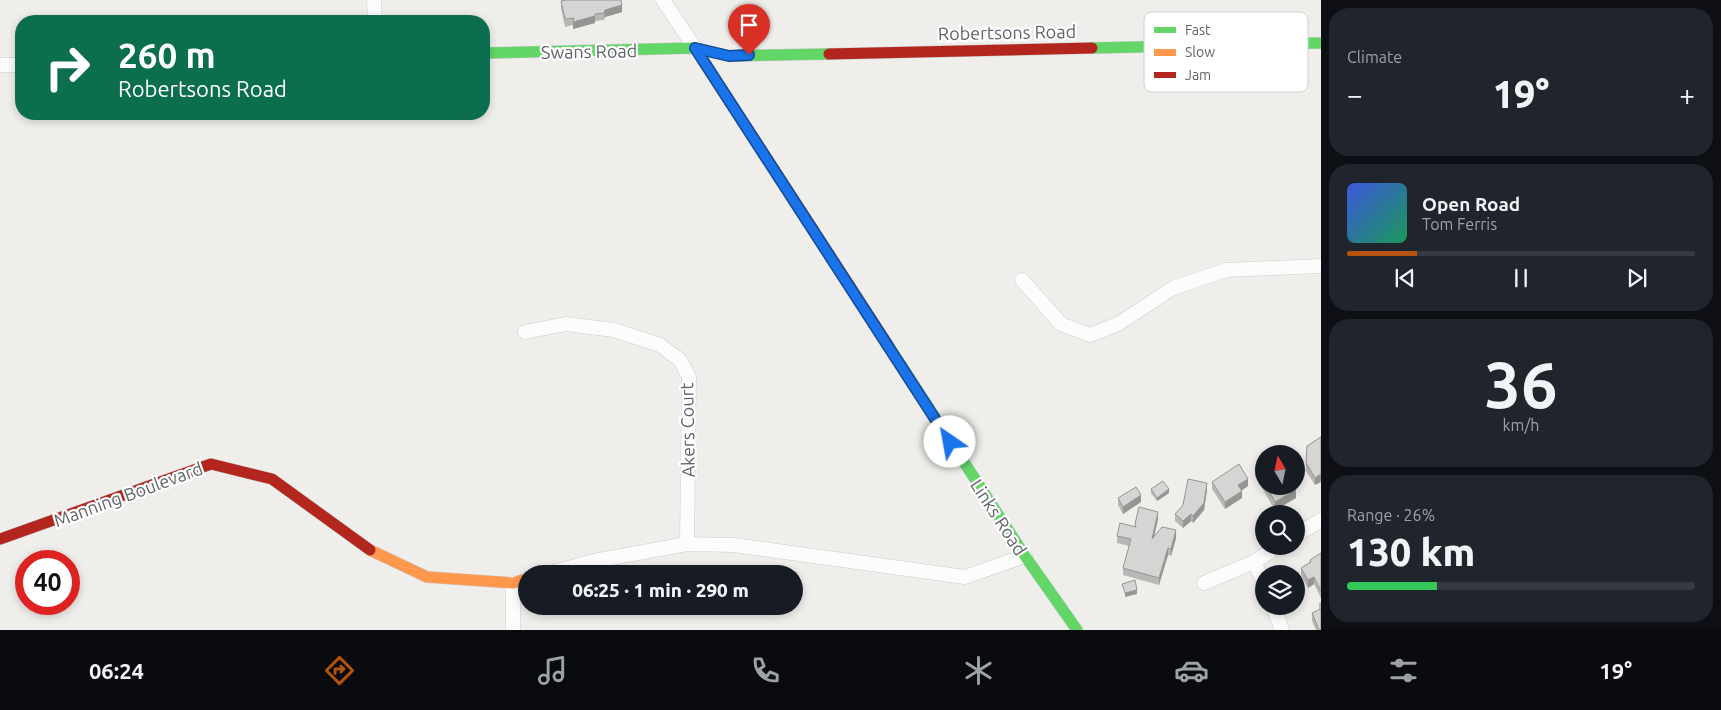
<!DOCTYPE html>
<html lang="en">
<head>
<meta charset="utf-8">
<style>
  body { margin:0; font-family:Ubuntu,sans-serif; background:#20242c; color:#f1f3f6; height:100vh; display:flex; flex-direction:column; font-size:19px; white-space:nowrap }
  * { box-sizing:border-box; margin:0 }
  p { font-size:16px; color:#9ea1a6 }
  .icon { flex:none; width:28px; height:28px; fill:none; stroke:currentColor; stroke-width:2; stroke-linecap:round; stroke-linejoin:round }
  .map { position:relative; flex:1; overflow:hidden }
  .drawer { display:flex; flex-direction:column; gap:8px; padding:8px; background:#0d0f14; width:400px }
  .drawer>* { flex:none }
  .guide { position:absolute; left:15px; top:15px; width:475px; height:105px; border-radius:20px; box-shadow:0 2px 8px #0003; background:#0b6e4f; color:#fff; overflow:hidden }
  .needle { width:32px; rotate:351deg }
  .buttons { position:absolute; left:1255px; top:445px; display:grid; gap:10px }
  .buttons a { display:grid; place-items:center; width:50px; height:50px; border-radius:50%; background:#171b24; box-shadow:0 2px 8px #0003; font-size:25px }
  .speed { position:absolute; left:15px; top:550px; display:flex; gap:10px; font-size:25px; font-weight:700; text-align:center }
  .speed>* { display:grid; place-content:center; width:65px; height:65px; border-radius:50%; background:#171b24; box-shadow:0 2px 8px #0003; line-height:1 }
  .speed .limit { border:8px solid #d22; background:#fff; color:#111 }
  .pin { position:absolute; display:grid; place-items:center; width:42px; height:42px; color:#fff; margin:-51px -21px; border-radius:50% 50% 50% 0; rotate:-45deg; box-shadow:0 0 5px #0007 }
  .pin .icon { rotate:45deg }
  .me { position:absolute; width:55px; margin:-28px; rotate:327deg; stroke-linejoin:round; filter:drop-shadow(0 0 4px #0008) }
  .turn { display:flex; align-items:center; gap:18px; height:105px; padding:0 20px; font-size:22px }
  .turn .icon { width:65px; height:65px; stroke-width:2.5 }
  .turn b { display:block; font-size:35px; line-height:42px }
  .big { font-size:38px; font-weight:800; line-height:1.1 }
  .drawer .widget { flex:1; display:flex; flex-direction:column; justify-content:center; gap:8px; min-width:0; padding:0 18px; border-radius:20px; background:#20242c }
  .drawer .dial { align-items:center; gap:0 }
  .dial b { font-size:65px; line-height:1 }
  .song { display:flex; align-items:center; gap:15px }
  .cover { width:60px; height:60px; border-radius:8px; background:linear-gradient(135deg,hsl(230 70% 55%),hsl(150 70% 35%)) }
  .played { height:5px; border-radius:2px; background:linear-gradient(90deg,#b45309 20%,#363941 20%) }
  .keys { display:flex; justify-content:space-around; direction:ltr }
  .heat { display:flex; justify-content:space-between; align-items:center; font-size:28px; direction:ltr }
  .charge { height:8px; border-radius:4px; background:linear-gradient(90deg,#34c759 26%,#363941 0) }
  .trip { position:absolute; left:518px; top:565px; width:285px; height:50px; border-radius:25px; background:#171b24; box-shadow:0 2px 8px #0003; font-weight:800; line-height:50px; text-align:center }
  .tabs { display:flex; height:80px; justify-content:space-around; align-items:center; background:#090b0e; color:#9ea1a6 }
  .tabs .icon { width:35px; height:35px }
  .tabs .selected { color:#b45309 }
  .tabs b { font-size:22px; color:#f1f3f6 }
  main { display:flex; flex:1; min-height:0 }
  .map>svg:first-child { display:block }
</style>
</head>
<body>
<main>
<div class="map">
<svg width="1321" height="630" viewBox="0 0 1321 630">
  <rect width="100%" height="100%" fill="#efeeea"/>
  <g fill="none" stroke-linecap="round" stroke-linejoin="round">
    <defs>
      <g id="street">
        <polyline points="374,0 375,21"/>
        <polyline points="663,0 695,48"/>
        <polyline points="0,65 21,65"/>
        <polyline points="1022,280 1061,324 1090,335 1118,324 1173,288 1226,270 1321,266"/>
        <polyline points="525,332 566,324 614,330 660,345 680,360 689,377 687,544"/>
        <polyline points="1296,535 1321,520"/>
        <polyline points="1254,562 1264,583"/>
        <polyline points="546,574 594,561 687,544 734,545 965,577 1025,556"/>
        <polyline points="513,583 513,630"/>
        <polyline points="1204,583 1254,562 1279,546"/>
        <polyline points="1273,606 1282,630"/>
      </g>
      <g id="fast">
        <polyline points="1092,48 1321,43"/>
        <polyline points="484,53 695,48 729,56 829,54"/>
        <polyline points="888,345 1025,556 1077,630"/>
      </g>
      <polyline id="slow" points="370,550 427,577 513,583 526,579"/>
      <g id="jam">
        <polyline points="695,48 888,345"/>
        <polyline points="829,54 1092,48"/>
        <polyline points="0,539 211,464 272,479 370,550"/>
      </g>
    </defs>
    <use href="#street" stroke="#cbcccc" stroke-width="15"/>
    <use href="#fast" stroke="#cacacb" stroke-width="12"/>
    <use href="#slow" stroke="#cacacb" stroke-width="12"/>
    <use href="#jam" stroke="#cacacb" stroke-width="12"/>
    <use href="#street" stroke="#fdfcfc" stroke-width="14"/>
    <use href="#fast" stroke="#63d668" stroke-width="11"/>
    <use href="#slow" stroke="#ff974d" stroke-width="11"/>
    <use href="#jam" stroke="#b3261e" stroke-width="11"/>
  </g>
  <g fill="#b8b7b5">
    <polygon points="561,1 622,12 605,17 604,20 595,21 595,23 573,29 573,25 565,27 561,8"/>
    <polygon points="1321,437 1315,485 1306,471 1306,463"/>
    <polygon points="1264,463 1264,486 1293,486 1296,498 1275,510 1255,476 1255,468"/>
    <polygon points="1212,482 1248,486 1242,490 1242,498 1225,509 1212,489"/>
    <polygon points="1151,489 1169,493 1157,501 1151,493"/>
    <polygon points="1207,490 1204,510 1193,523 1191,521 1183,528 1175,521 1175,514"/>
    <polygon points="1118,498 1141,502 1123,514 1118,505"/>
    <polygon points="1158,519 1154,537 1176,538 1171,556 1168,555 1159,585 1123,575 1123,568 1129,546 1117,543 1117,536 1135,526 1135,524"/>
    <polygon points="1321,553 1321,598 1314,584 1308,588 1301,575 1301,568 1310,562 1310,560"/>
    <polygon points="1321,602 1321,630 1316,630 1312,621 1312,613 1319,610 1319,603"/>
  </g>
  <g fill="#969594">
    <polygon points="622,5 622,12 605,17 604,20 605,10"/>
    <polygon points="595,16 595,23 573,29 573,22"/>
    <polygon points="1321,474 1321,482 1315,485 1315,478"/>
    <polygon points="1248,479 1248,486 1238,493 1238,485"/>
    <polygon points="1207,483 1207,490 1204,510 1193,523 1193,516"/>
    <polygon points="1169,489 1169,493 1157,501 1157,498"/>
    <polygon points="1296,490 1296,498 1275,510 1275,502"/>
    <polygon points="1242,491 1242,498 1225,509 1225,502"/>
    <polygon points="1141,495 1141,502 1123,514 1123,507"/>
    <polygon points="1158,512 1158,519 1152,546 1152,539"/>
    <polygon points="1191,514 1191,521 1183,528 1183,521"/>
    <polygon points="1176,530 1176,538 1171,556 1171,549"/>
    <polygon points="1168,548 1168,555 1159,585 1159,578"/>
    <polygon points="1314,577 1314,584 1308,588 1308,580"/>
    <polygon points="1137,590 1137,594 1125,597 1125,593"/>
  </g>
  <g fill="#d6d5d3" stroke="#969594">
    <polygon points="566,0 621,0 622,5 605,10 604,13 595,14 595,16 573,22 574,18 565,19 561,1"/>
    <polygon points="1321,437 1321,474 1315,478 1306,463 1307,446"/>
    <polygon points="1264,463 1264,483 1255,468"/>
    <polygon points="1239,464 1248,479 1238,485 1242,491 1225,502 1212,482"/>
    <polygon points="1188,479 1207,483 1204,503 1193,516 1191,514 1183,521 1175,514 1183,505"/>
    <polygon points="1163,481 1169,489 1157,498 1151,489"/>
    <polygon points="1266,486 1293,486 1296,490 1275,502"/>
    <polygon points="1136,487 1141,495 1123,507 1118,498"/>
    <polygon points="1139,507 1158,512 1152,539 1162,527 1176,530 1171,549 1168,548 1159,578 1123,568 1131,539 1117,536 1120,523 1136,527 1135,524"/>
    <polygon points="1321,553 1321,591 1314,577 1308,580 1301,568 1311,562 1310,560"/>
    <polygon points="1135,580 1137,590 1125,593 1122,584"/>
    <polygon points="1321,609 1321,630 1319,630 1312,613"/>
  </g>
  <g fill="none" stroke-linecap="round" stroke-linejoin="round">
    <defs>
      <polyline id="route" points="749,55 729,56 695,48 950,442"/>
    </defs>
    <use href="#route" stroke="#114b97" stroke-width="12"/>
    <use href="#route" stroke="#1a73e8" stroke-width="9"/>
  </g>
  <g text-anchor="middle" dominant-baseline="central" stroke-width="4.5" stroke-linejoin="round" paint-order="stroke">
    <g font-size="18" fill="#5f6368" stroke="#fff">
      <text transform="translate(1007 32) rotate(-1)">Robertsons Road</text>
      <text transform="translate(589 51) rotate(-1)">Swans Road</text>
      <text transform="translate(687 430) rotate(-91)">Akers Court</text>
      <text transform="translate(128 494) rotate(-20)">Manning Boulevard</text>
      <text transform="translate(999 517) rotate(57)">Links Road</text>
    </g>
  </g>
  <rect x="1144" y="12" width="164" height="80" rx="8" fill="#fff" stroke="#cfd0d2" stroke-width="1"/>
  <rect x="1154" y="27" width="22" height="6" fill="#63d668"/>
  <rect x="1154" y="49" width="22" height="7" fill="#ff974d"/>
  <rect x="1154" y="72" width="22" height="6" fill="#b3261e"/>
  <g font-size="14" fill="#5f6368">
    <text x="1185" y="35">Fast</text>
    <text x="1185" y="57">Slow</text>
    <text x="1185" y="80">Jam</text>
  </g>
</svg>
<div class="buttons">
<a><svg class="needle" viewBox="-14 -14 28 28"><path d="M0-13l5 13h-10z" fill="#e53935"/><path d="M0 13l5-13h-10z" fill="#9ea1a6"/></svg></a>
<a><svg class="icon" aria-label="search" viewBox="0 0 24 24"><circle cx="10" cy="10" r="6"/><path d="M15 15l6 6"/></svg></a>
<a><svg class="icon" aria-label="layers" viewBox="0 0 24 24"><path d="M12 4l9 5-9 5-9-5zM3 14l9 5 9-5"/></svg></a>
</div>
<div class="speed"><div class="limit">40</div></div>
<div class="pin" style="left:749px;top:55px;background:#d93025"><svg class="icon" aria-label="arrive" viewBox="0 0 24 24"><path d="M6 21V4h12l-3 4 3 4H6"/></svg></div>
<svg class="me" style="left:950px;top:442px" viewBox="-20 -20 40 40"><circle r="19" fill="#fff"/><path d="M0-13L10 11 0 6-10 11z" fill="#1a73e8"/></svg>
<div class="trip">06:25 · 1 min · 290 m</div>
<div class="guide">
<div class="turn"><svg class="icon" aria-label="right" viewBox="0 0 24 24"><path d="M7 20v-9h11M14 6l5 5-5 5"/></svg><div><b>260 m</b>Robertsons Road</div></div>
</div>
</div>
<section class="drawer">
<div class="widget"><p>Climate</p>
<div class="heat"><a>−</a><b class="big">19°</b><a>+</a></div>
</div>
<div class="widget">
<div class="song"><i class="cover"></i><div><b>Open Road</b><p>Tom Ferris</p></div></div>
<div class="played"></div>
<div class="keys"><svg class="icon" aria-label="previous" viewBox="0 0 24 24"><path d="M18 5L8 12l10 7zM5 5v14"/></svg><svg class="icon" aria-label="pause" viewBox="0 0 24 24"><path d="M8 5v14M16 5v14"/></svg><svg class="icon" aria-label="next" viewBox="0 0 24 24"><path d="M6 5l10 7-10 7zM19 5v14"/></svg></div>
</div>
<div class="widget dial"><b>36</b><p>km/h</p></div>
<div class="widget"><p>Range · 26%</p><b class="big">130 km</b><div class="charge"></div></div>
</section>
</main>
<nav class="tabs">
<b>06:24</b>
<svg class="icon selected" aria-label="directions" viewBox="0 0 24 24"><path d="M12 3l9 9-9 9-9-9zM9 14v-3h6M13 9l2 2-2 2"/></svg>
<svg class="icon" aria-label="music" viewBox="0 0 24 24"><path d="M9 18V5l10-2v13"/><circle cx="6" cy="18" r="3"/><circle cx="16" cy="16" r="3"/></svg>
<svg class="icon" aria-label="phone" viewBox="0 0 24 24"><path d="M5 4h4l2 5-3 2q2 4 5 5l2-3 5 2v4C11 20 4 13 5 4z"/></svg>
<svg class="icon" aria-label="climate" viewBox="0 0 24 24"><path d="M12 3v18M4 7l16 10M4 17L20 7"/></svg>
<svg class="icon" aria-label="car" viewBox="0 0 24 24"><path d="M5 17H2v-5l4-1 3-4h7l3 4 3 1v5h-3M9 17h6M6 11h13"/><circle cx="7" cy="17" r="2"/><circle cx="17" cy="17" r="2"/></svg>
<svg class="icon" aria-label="filters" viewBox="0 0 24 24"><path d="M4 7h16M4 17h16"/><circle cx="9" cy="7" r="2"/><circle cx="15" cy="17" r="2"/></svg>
<b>19°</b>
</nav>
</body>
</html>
